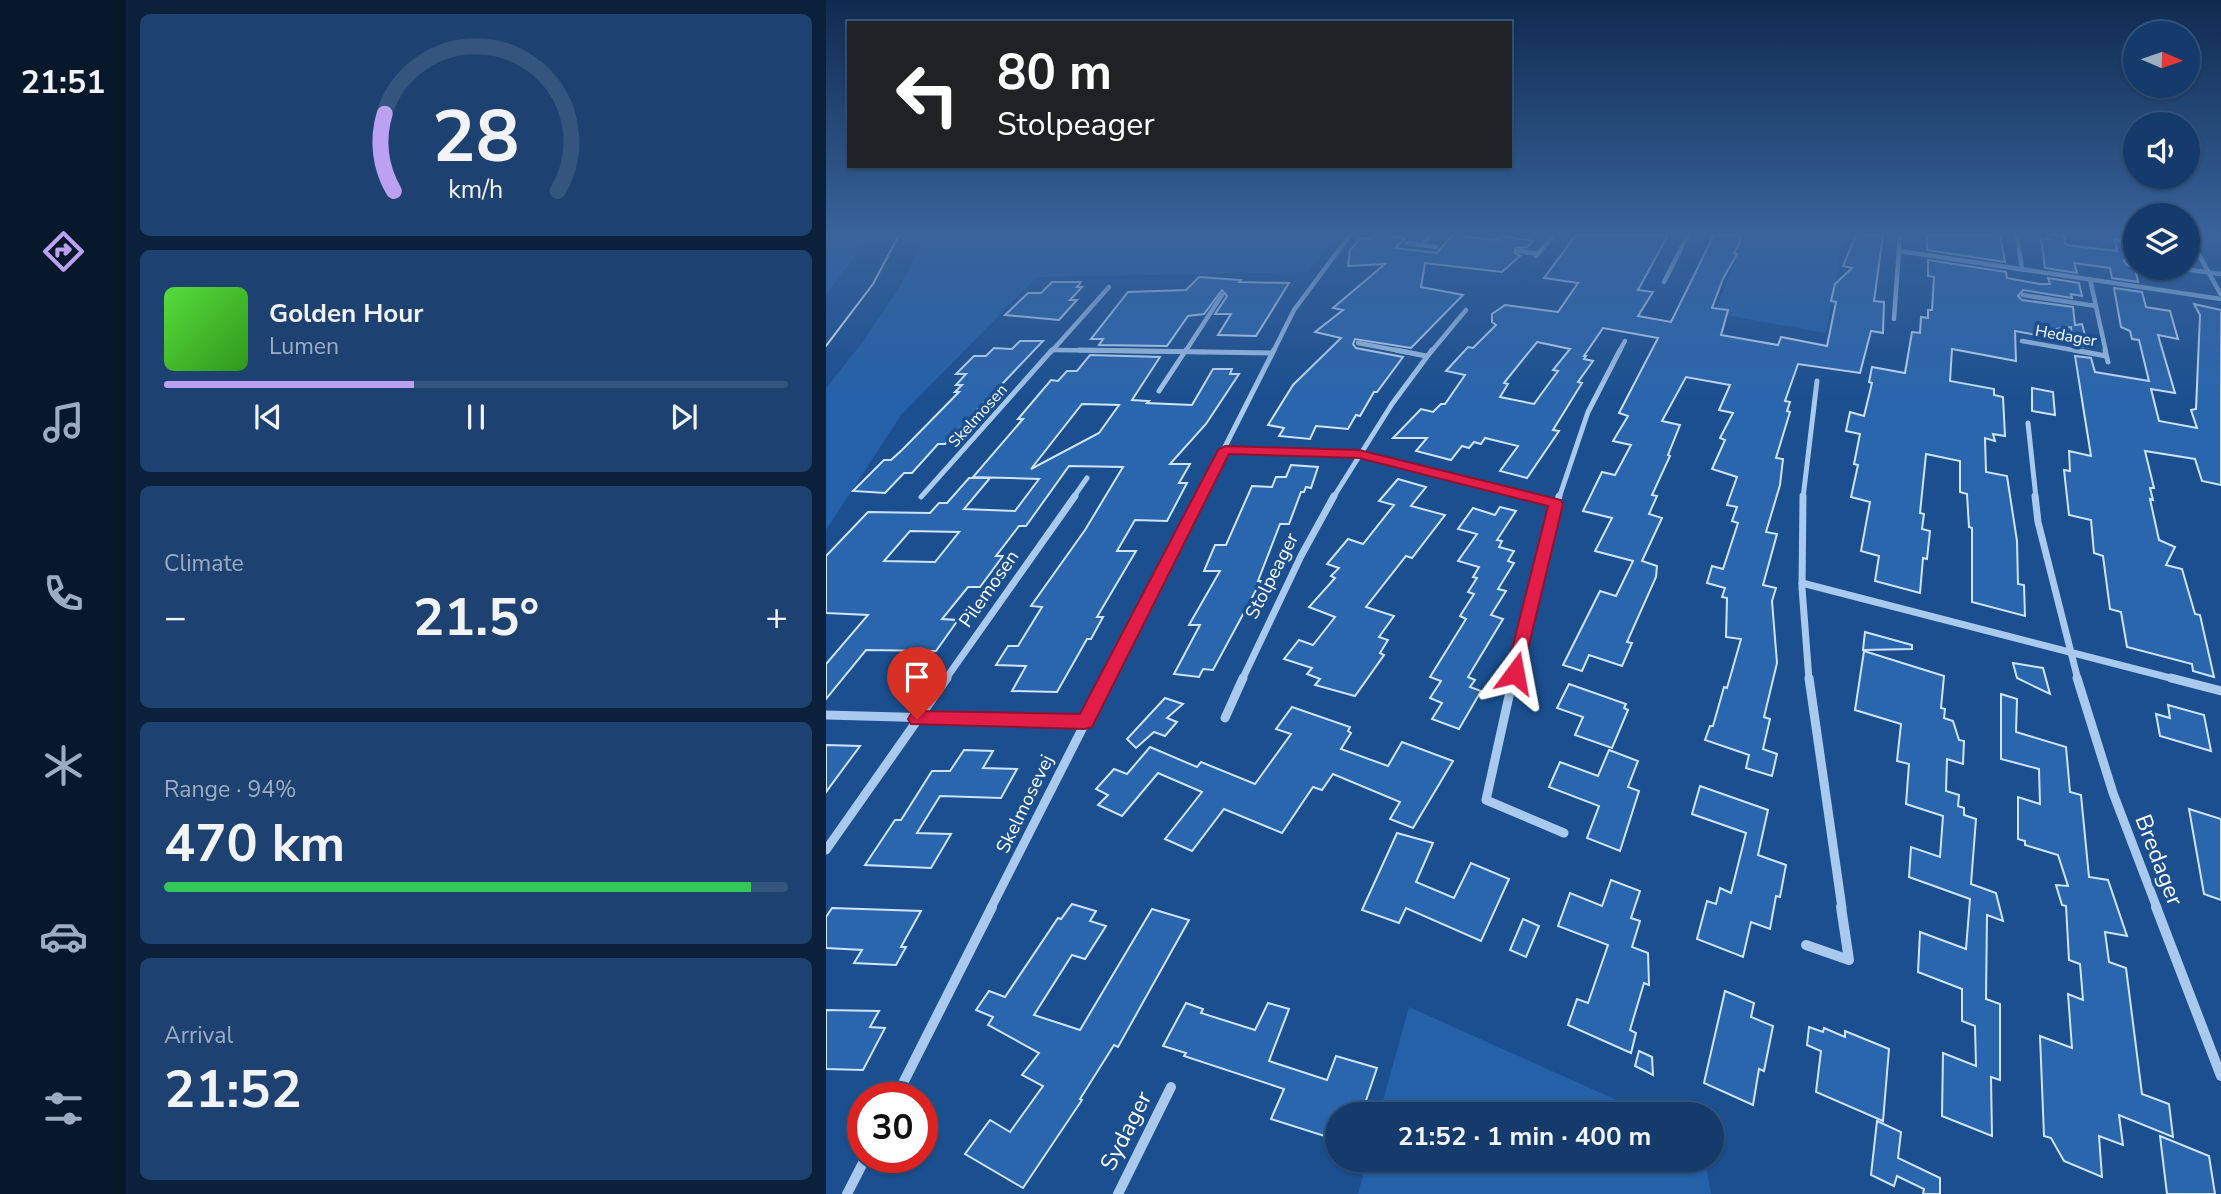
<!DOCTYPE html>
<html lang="en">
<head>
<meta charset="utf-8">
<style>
  body { margin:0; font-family:"Nunito Sans",sans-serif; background:#1d4271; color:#f1f3f6; height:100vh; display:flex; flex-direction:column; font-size:26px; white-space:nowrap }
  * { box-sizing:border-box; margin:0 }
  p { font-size:23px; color:#9dadc1 }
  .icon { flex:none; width:38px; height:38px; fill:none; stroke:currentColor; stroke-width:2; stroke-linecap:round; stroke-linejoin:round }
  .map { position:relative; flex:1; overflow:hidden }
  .panel { display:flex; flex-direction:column; gap:14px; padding:14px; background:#0b203b; width:700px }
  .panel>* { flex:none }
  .hud { position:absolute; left:21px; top:21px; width:665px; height:147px; border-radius:0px; box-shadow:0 2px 5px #0004,0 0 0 2px #33557e; background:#202124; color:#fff; overflow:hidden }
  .needle { width:46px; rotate:92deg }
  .fabs { position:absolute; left:1297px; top:21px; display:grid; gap:14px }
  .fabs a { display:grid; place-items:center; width:77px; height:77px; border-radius:50%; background:#143b6b; box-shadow:0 2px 5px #0004,0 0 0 2px #33557e; font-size:35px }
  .speed { position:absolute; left:21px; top:1082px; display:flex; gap:14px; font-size:35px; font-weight:700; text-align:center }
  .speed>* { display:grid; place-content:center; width:91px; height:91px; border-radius:50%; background:#143b6b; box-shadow:0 2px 5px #0004,0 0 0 2px #33557e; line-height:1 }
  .speed .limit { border:10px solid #d22; background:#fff; color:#111 }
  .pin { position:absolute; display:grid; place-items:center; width:60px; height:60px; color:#fff; margin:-72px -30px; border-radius:50% 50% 50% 0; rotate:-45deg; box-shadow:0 0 7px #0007 }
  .pin .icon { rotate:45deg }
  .me { position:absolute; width:77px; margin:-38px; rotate:13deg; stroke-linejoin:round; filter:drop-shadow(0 0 5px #0008) }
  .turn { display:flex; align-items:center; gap:24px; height:147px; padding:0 35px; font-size:32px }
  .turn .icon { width:91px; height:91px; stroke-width:2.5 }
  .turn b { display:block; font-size:49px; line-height:60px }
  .big { font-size:52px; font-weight:700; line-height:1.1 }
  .panel .widget { flex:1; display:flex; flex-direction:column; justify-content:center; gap:10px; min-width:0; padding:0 24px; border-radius:10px; background:#1d4271 }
  .panel .dial { align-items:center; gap:0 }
  .dial svg { height:182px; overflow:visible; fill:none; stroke:#33557e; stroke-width:7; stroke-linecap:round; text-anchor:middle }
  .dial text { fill:#f1f3f6; stroke:none }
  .song { display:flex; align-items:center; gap:21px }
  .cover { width:84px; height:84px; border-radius:10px; background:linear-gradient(135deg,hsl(110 70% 55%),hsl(110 70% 35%)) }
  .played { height:7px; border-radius:4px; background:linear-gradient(90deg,#bca0f2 40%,#33557e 40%) }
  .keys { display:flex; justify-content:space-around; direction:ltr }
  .heat { display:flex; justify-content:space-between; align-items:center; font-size:38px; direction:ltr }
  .charge { height:10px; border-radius:5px; background:linear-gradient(90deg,#34c759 94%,#33557e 0) }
  .trip { position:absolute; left:499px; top:1102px; width:399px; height:70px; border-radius:35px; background:#143b6b; box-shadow:0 2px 5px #0004,0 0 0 2px #33557e; font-weight:700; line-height:70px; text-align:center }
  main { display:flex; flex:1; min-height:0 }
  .dock { display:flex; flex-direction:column; width:126px; justify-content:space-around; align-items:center; background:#08182b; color:#9dadc1 }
  .dock .icon { width:49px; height:49px }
  .dock .current { color:#bca0f2 }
  .dock b { font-size:32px; color:#f1f3f6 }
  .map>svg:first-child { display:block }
</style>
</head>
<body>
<main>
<nav class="dock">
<b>21:51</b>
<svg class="icon current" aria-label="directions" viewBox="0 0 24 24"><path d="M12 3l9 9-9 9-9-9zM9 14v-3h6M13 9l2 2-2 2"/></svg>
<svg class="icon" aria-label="music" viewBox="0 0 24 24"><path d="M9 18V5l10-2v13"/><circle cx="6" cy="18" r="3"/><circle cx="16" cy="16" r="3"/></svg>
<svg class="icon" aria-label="phone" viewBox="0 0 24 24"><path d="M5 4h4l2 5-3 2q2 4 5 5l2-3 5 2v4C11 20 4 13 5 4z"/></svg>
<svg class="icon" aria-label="climate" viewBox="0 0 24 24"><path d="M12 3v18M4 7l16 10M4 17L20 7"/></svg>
<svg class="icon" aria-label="car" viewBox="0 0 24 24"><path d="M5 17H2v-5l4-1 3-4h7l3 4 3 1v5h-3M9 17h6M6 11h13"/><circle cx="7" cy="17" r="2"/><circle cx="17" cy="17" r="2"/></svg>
<svg class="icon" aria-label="filters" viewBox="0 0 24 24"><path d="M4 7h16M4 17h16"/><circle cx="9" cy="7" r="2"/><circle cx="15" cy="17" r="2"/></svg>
</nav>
<section class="panel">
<div class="widget dial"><svg viewBox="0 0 100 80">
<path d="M14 69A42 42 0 1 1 86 69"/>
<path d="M14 69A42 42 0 0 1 10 35" stroke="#bca0f2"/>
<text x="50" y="56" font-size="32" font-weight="700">28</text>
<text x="50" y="72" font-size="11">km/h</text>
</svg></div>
<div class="widget">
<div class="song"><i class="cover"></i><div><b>Golden Hour</b><p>Lumen</p></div></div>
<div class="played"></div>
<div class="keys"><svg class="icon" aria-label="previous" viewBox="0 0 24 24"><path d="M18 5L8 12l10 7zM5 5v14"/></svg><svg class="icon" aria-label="pause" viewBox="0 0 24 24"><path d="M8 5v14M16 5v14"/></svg><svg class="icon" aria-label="next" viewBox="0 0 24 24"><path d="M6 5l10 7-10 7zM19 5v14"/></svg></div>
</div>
<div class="widget"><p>Climate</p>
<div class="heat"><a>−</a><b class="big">21.5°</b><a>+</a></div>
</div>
<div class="widget"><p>Range · 94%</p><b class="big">470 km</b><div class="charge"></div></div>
<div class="widget"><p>Arrival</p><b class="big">21:52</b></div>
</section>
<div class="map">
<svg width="1395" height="1194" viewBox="0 0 1395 1194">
  <rect width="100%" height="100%" fill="#1b4f8f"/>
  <g fill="#2461a8">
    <polygon points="0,235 44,235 0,295"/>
    <polygon points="99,235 512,235 481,272 211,277 75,415 0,530 0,388 36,343 75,285"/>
    <polygon points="920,235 1018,235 1000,333 888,313"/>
    <polygon points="583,1007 824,1115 553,1115"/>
    <polygon points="541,1160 879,1160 885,1194 532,1194"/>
  </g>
  <g fill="#2a66ad" stroke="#cfe3fa" stroke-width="2" fill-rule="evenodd">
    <polygon points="550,235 579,238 569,248 611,253 626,235 671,240 675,236 707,241 701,247 690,248 689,253 694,256 676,272 599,263 595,287 637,295 585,348 529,339 527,344 530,348 577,357 551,392 548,392 534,416 530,415 522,429 490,426 484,439 453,436 458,428 442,425 467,385 515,338 489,332 517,310 507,308 559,264 522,266 524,250 535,238 546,239"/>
    <path d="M 750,235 L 842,235 L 812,290 L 827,292 L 812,316 L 845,322 L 888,235 L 915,235 L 913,241 L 915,241 L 908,253 L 911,254 L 897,279 L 886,308 L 902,310 L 895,335 L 952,345 L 955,337 L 1001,346 L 1010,302 L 1005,301 L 1009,284 L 1026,268 L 1017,266 L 1030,235 L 1057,235 L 1048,301 L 1058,302 L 1057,333 L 1045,331 L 1034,373 L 972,364 L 959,401 L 964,402 L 961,411 L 964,412 L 950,458 L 957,459 L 954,485 L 940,532 L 951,534 L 937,585 L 950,588 L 946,601 L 951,663 L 938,717 L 944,719 L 937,749 L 951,754 L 946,776 L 920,768 L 923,755 L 879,740 L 884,726 L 887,726 L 898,687 L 901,688 L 915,639 L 900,637 L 901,598 L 896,597 L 899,588 L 881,583 L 886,566 L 897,569 L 912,523 L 906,521 L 911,507 L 901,505 L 911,477 L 886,469 L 899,440 L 894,438 L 907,413 L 893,410 L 904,385 L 860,377 L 836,421 L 854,425 L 842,455 L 844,456 L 826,495 L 831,496 L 823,514 L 836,518 L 816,561 L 831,566 L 830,577 L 801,642 L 806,643 L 796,666 L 763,655 L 756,671 L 737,665 L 774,591 L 790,596 L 807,561 L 769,551 L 786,518 L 757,511 L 776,472 L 789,475 L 805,445 L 787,441 L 802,416 L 793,413 L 832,338 L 777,328 L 758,356 L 760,356 L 758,359 L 767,361 L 752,382 L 756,383 L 727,430 L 733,431 L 701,478 L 674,471 L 692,446 L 659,438 L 655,444 L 648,442 L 643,448 L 636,446 L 625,460 L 590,451 L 601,438 L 567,438 L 595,409 L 607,412 L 615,404 L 619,404 L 639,375 L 620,371 L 642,347 L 647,348 L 670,325 L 666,322 L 666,314 L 679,305 L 732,312 L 752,283 L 718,278 ZM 711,342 L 744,349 L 727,370 L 732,371 L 708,404 L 674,397 L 682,384 L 678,383 Z"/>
    <polygon points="1101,235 1174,235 1179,262 1101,250"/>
    <polygon points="1221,235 1237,235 1240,245 1291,251 1289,240 1309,242 1309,257 1302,256 1298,261 1301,265 1309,267 1312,282 1286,278 1284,268 1248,263 1251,273 1219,268 1215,238 1222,239"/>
    <polygon points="1102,260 1180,272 1181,278 1214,284 1224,284 1222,278 1253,283 1256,296 1245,294 1246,298 1197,290 1192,296 1196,300 1247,307 1249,325 1256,324 1262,347 1247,345 1245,327 1222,330 1222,337 1189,331 1190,361 1126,349 1124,381 1168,389 1168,395 1177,397 1179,436 1167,434 1169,441 1159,438 1160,472 1181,476 1191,541 1192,584 1198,585 1199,616 1146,602 1146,528 1143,527 1141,494 1134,492 1134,461 1100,454 1094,513 1098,514 1096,529 1104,531 1101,559 1097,558 1094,593 1049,581 1053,556 1035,551 1044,502 1025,497 1032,465 1028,464 1034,434 1020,431 1024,412 1038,416 1046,383 1043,382 1046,367 1079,373 1086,332 1094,333 1095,317 1102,318 1102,310 1106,310 1108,277 1102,276"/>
    <polygon points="373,277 415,280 413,282 463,283 430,336 392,335 405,314 389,314 401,296 396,290 378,314 362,316 341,346 273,345 277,339 265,339 302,292 360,290"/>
    <polygon points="226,282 255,282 251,287 256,287 244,300 251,300 233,320 179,315 202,293 215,293"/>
    <polygon points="1288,288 1316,292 1320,307 1344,311 1352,339 1332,335 1349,393 1325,389 1333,421 1371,428 1365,410 1370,409 1374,315 1368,304 1395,310 1395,485 1376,481 1369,459 1319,451 1328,488 1324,488 1327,500 1324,499 1333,540 1349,547 1340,565 1356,569 1369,614 1374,615 1388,677 1367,671 1366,664 1301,647 1295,612 1284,609 1277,556 1268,553 1265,520 1243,515 1238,470 1244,471 1243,451 1265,456 1249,356 1265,358 1269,372 1323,381 1313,340 1306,339 1304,331 1295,327"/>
    <polygon points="194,341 217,341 119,444 112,444 86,473 78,473 59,493 27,491 58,460 65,460 76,450 133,392 129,392 136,385 130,385 140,374 130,374 148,356 160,356 168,348 186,349"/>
    <path d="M 264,355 L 334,357 L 306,400 L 323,401 L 321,403 L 366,405 L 387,369 L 406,369 L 404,374 L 413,374 L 380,424 L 344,464 L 364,464 L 353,483 L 361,483 L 341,521 L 309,520 L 291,551 L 310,551 L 271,617 L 277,617 L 265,639 L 261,639 L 231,692 L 186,691 L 200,666 L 170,665 L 182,646 L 192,646 L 216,607 L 205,606 L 259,530 L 297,467 L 243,466 L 200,526 L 193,526 L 170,556 L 177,556 L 154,587 L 142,587 L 116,619 L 132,620 L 110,651 L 40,650 L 0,699 L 0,664 L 42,615 L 0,613 L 0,556 L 42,512 L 104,513 L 113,503 L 121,503 L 143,478 L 164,478 L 138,509 L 189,511 L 213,479 L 147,477 L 197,419 L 192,419 L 225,380 L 232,381 L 241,371 L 251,371 ZM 256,404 L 293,405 L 273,433 L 205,469 ZM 84,531 L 133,532 L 109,562 L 58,561 Z"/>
    <polygon points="1206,388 1227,392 1229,415 1206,411"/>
    <polygon points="465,465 492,467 485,488 480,487 478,492 475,492 463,524 454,524 432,581 435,581 387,670 377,669 373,677 348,674 374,625 363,625 394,571 378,571 389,545 400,545 426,486 446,487 450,477 460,477"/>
    <polygon points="572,479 600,487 585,506 619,515 586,558 580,556 540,607 568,616 553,637 562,640 554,653 558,655 529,696 489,685 494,679 481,674 486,668 458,659 473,640 487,645 509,617 483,607 509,578 505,576 513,568 501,564 522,539 537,544 568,505 553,501"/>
    <polygon points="674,507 690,511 671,540 676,541 673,547 688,551 682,561 688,563 672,589 680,591 665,615 677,619 642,677 649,680 644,687 655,691 633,729 606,719 616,703 604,698 615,681 604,677 640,619 634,616 648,594 642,592 651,578 647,577 653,567 632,561 651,534 632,529 647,508 669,515"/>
    <polygon points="1039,632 1086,645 1086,649 1037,650"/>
    <polygon points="1038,651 1118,676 1115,708 1119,709 1118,718 1127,721 1133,740 1138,741 1137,764 1121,759 1120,791 1133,795 1132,806 1138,808 1138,815 1150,819 1145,884 1170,893 1177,921 1161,915 1160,999 1174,1004 1174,1080 1165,1077 1166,1136 1116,1116 1117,1053 1150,1066 1149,1026 1136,1021 1136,989 1092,972 1094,932 1140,949 1144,899 1083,877 1085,847 1114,857 1117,816 1080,804 1083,764 1071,761 1075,724 1029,710"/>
    <polygon points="1187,663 1217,668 1224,694 1191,678"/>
    <polygon points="743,684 800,704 798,708 802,710 786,748 749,735 757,717 731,708"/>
    <polygon points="1175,694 1191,699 1190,732 1240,747 1244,792 1255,795 1263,877 1282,880 1301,936 1279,932 1283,962 1300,968 1316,1094 1343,1104 1347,1137 1293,1115 1297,1145 1273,1136 1276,1177 1238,1161 1225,1138 1218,1136 1214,1036 1246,1048 1242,994 1257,1000 1254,964 1243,960 1240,906 1236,905 1230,885 1242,886 1232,855 1199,845 1199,841 1192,839 1192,797 1214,804 1213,769 1175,759"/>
    <polygon points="339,698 357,704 341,718 351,722 339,736 328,732 310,748 301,739"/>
    <polygon points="1342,705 1378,715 1385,751 1334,736 1330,714 1344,718"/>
    <polygon points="466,707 524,727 522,731 525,733 515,749 562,766 576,742 627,761 587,828 564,819 574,802 507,774 496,790 487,787 456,833 398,809 366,851 339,839 376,792 332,773 296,816 272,805 282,795 270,789 288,769 301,774 324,747 371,767 375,762 429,784 465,734 450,729"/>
    <polygon points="0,745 34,746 0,792"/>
    <polygon points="138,750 167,751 157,768 191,769 175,798 114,796 91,833 125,834 105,868 39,865 69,820 75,820 106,771 124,771"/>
    <polygon points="783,750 812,761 802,787 813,791 794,851 761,838 773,806 723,787 734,762 772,776"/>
    <polygon points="874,786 942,810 932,855 960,865 954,897 950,896 944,929 925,922 917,957 871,939 881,901 890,904 894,888 905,893 920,833 866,814"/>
    <polygon points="1363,809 1395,819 1395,900 1378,894"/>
    <polygon points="571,833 607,843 590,882 628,898 645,863 683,879 655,941 580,908 573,923 536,910"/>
    <polygon points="785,880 814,891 805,918 814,921 806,947 822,953 823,985 818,983 804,1030 810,1033 805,1053 742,1025 751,999 762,1003 782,945 732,926 744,893 776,906"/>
    <polygon points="246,904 270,911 264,921 280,926 259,959 246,955 208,1015 254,1030 326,909 363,920 292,1047 288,1045 254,1099 256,1100 197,1188 139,1154 164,1120 184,1132 217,1086 196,1075 213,1053 162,1025 167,1017 150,1010 163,991 179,997 232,918 235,919"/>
    <polygon points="6,908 95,911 75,947 80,947 70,965 28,963 36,950 0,948 0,917"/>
    <polygon points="697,919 713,926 700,957 684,950"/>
    <polygon points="899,991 928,1003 925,1017 947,1026 938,1071 933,1069 927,1105 878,1083"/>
    <polygon points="360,1003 377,1009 375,1013 429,1030 442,1003 463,1009 443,1061 501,1080 510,1056 551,1068 535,1115 511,1115 511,1140 445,1119 458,1089 358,1056 360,1053 337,1046"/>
    <polygon points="0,1010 53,1011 44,1027 59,1028 37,1070 0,1069"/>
    <polygon points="983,1027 997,1032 998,1028 1019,1037 1019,1031 1063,1049 1057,1121 990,1092 995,1051 981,1045"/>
    <polygon points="813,1051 826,1057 827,1075 809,1066"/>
    <polygon points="1051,1121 1075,1132 1072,1158 1114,1178 1114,1194 1097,1194 1098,1189 1071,1176 1068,1186 1045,1175"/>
    <polygon points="1334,1136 1383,1156 1389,1194 1341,1194"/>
  </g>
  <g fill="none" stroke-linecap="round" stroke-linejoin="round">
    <g stroke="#a9c9ee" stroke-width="4.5">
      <polyline points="1191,235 1196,269"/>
      <polyline points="1362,235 1395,295"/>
      <polyline points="581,243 610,247"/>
      <polyline points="596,245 605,235"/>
      <polyline points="693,251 712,254"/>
      <polyline points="1073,251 1395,299"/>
      <polyline points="710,256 728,235"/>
      <polyline points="1303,261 1309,262"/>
      <polyline points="1350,268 1395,274"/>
      <polyline points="1264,279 1280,352"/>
      <polyline points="838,282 862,235"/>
      <polyline points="1197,295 1270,306"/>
      <polyline points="1068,319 1074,235"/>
      <polyline points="1196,341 1258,352"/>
      <polyline points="532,343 580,352"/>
      <polyline points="228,350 380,352"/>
      <polyline points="225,352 283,287"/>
      <polyline points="359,352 396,295"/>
      <polyline points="447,352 468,310 524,235"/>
      <polyline points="605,352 640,310"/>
      <polyline points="793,352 799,341"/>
    </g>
    <g stroke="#a9c9ee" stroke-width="5">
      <polyline points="253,350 446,353"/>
      <polyline points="570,350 600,356"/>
      <polyline points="1248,350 1280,356"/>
      <polyline points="1279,350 1282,362"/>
      <polyline points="333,391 360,350"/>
      <polyline points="1202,423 1210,498"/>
      <polyline points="399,450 533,454 704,498"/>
      <polyline points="95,497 226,350"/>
      <polyline points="247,498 261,478"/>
      <polyline points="373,498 448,350"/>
      <polyline points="507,498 566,404 606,350"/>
      <polyline points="733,498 762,412 794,350"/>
      <polyline points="977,498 991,381"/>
    </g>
    <g stroke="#a9c9ee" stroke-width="7">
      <polyline points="698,496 730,504"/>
      <polyline points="977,496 976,588 983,680"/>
      <polyline points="1209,496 1212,522 1252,680"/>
      <polyline points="976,583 1352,680"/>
      <polyline points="119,680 249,496"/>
      <polyline points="281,680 374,496"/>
      <polyline points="416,680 475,556 508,496"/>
      <polyline points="687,680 733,496"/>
    </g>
    <g stroke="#a9c9ee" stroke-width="9">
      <polyline points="687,678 660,800 738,833"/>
      <polyline points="983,678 1016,908"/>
      <polyline points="1251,678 1287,793 1331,908"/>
      <polyline points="1345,678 1395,691"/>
      <polyline points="0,715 259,722"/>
      <polyline points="399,718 417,678"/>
      <polyline points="0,850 121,678"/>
      <polyline points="165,908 282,678"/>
    </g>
    <g stroke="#a9c9ee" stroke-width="10">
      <polyline points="1330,907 1395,1076"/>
      <polyline points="980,945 1023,960 1015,907"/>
      <polyline points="70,1097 166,907"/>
      <polyline points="21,1194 40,1157"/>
      <polyline points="292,1194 345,1087"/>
    </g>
    <polyline stroke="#fff" stroke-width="2" points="0,346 47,284 73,235"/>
  </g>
  <linearGradient id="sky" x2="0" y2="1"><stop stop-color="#0f2b4f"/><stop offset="0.58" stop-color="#39639b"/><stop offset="1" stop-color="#39639b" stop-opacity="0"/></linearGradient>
  <rect width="1395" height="402" fill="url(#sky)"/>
  <polygon fill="#e11d48" stroke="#92132f" stroke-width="2" points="399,446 533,450 735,500 737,504 695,678 682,678 680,673 722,506 533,458 403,454 266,727 259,729 85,724 82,719 85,714 91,711 254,714 392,450"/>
  <g text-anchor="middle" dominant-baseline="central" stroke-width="7" stroke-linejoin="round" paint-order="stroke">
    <g font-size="16" fill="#fff" stroke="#1b4f8f">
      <text transform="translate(1240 336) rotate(10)">Hedager</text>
      <text transform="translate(152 416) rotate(-48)">Skelmosen</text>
    </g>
    <g font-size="19" fill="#fff" stroke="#1b4f8f">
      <text transform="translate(446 576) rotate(-63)">Stolpeager</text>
      <text transform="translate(163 589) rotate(-55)">Pilemosen</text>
      <text transform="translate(199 804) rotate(-64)">Skelmosevej</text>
    </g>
    <g font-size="23" fill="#fff" stroke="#1b4f8f">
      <text transform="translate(1333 860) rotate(69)">Bredager</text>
      <text transform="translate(300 1131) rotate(-63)">Sydager</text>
    </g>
  </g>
</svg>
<div class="fabs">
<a><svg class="needle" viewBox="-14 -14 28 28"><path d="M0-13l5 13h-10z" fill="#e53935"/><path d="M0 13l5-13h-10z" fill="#9dadc1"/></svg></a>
<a><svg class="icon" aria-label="sound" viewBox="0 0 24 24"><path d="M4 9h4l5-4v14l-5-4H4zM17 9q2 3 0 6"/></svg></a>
<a><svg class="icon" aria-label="layers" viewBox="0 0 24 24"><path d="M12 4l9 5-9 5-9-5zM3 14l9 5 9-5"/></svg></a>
</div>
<div class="speed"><div class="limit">30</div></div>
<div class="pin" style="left:91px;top:719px;background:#d93025"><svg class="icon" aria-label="arrive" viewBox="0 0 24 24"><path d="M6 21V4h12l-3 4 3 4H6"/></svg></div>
<svg class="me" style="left:689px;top:673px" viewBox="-20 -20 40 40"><path d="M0-17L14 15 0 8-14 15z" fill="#e11d48" stroke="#fff" stroke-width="4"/></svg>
<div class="trip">21:52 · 1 min · 400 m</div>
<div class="hud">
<div class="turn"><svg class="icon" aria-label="left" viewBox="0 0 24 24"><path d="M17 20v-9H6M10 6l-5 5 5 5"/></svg><div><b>80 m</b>Stolpeager</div></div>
</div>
</div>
</main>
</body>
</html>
